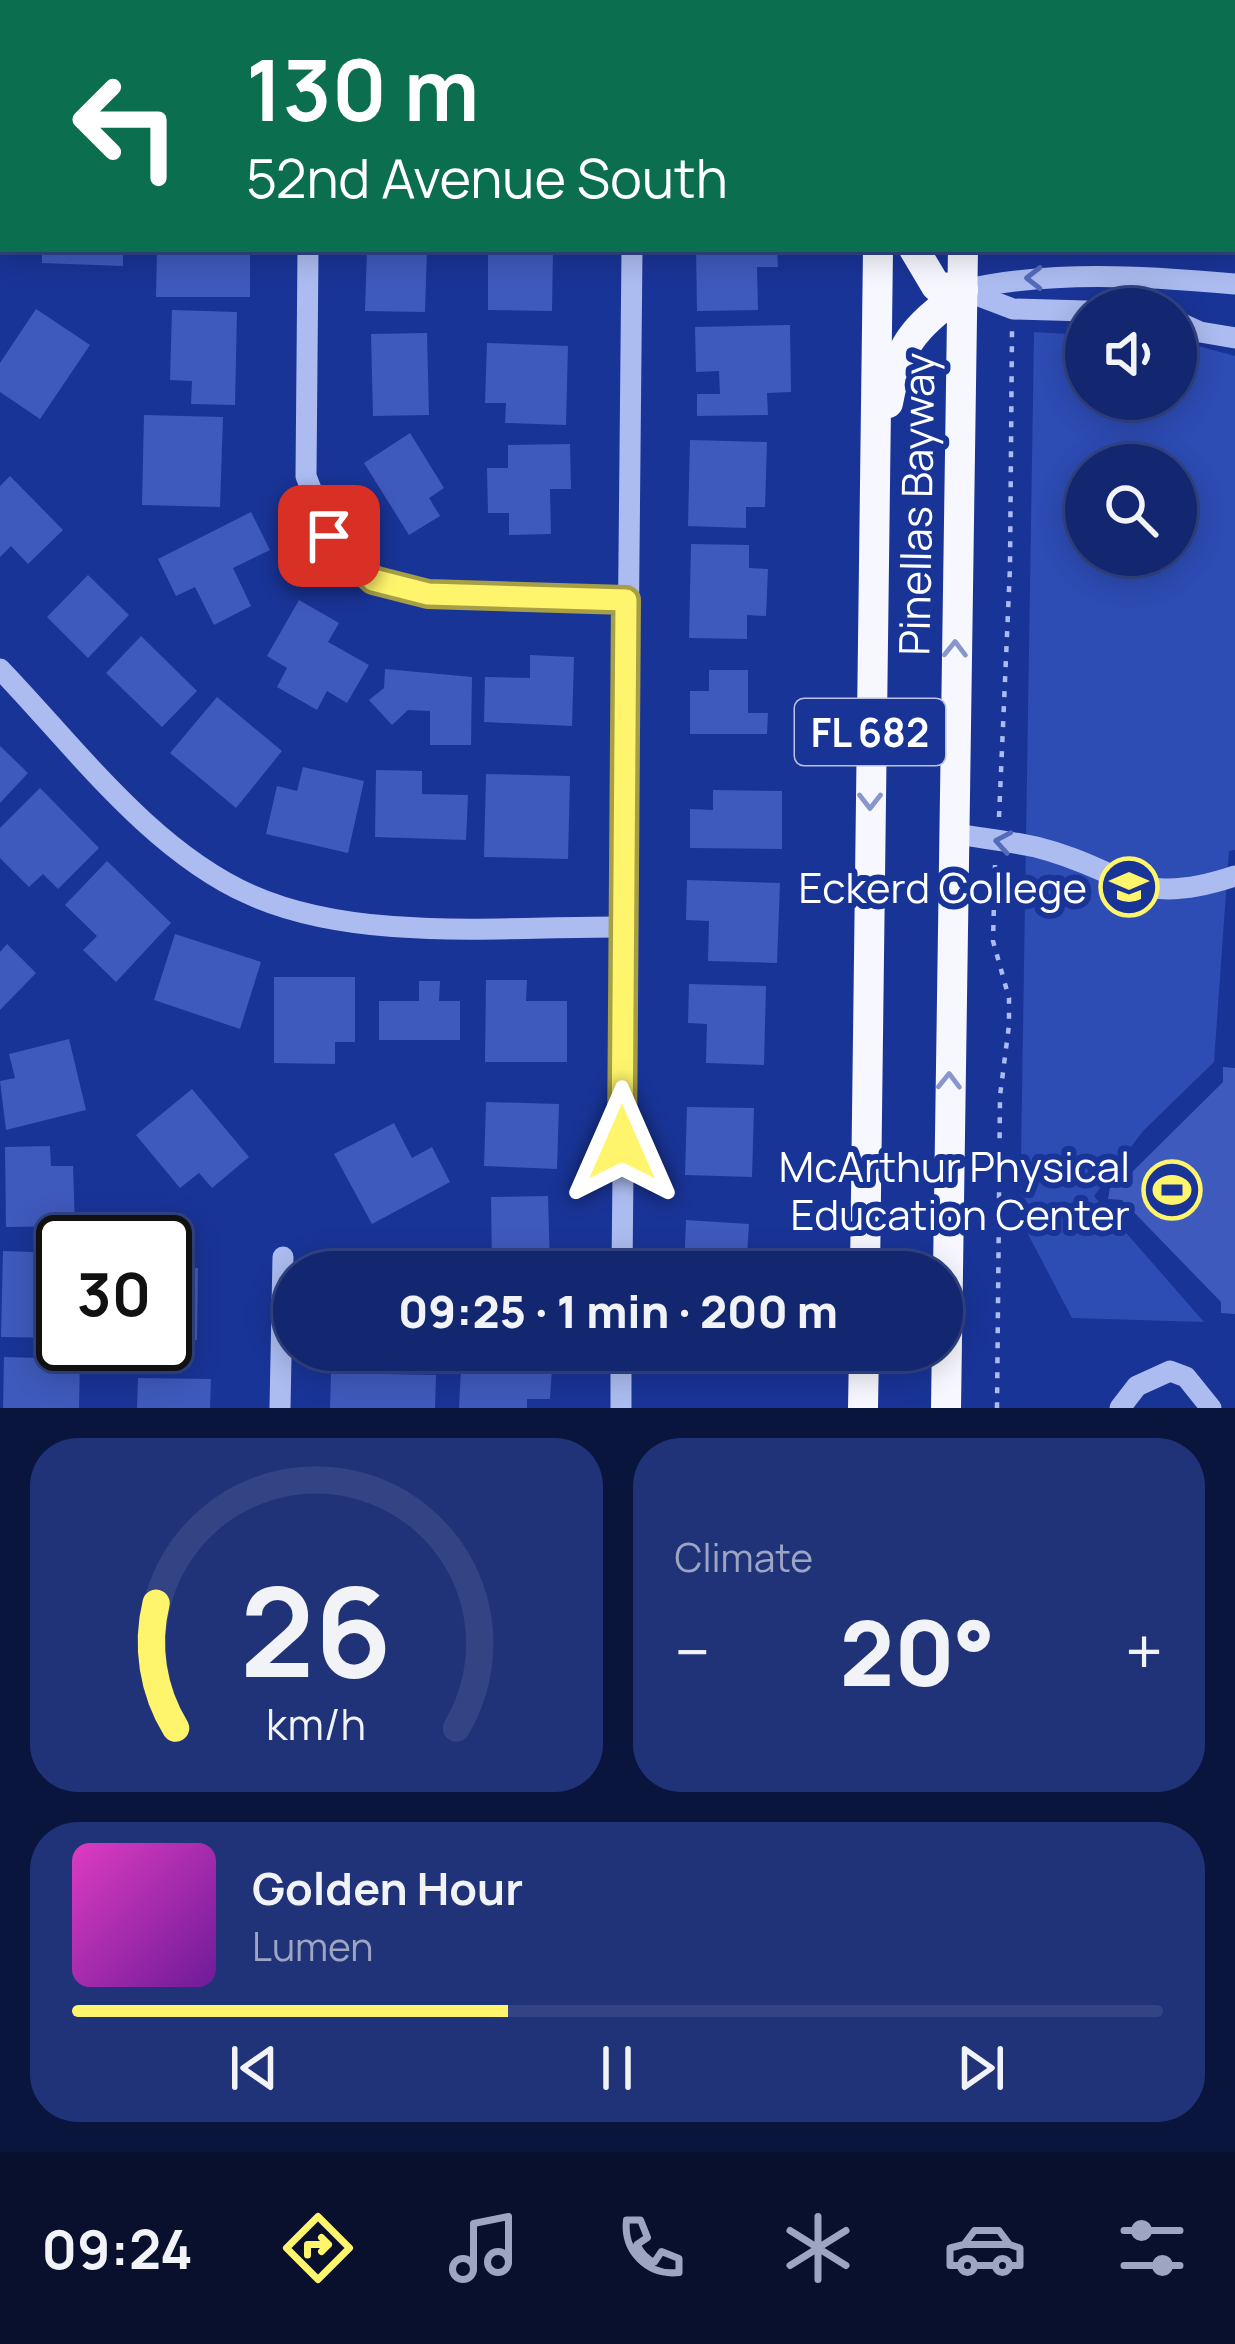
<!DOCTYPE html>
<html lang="en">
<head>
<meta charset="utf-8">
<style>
  body { margin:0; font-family:Manrope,sans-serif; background:#203379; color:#f1f3f6; height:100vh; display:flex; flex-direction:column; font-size:45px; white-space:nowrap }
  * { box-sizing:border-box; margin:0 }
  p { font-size:39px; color:#9da5c3 }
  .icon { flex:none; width:66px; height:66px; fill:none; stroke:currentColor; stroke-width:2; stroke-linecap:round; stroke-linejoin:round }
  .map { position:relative; height:1408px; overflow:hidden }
  .panel { display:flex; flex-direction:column; gap:30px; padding:30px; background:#0a153e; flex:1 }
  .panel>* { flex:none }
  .hud { position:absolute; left:0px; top:0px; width:1236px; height:252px; box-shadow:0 6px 30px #0003,0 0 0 3px #324484; background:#0b6e4f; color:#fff; overflow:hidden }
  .buttons { position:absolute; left:1065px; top:288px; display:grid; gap:24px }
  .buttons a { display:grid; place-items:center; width:132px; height:132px; border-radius:50%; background:#132771; box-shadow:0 6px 30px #0003,0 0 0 3px #324484; font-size:60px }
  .speed { position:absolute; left:36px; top:1215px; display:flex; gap:24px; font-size:60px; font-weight:700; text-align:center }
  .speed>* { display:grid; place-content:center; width:156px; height:156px; border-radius:50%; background:#132771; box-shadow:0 6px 30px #0003,0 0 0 3px #324484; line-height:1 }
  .speed .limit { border:6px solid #111; border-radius:18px; background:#fff; color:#111 }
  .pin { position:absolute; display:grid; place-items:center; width:102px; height:102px; color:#fff; margin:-51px; border-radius:24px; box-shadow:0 6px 18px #0006 }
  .me { position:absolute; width:132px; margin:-66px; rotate:0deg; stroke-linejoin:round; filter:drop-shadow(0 0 9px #0008) }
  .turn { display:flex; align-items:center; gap:42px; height:252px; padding:0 48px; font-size:54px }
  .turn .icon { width:156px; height:156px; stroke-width:2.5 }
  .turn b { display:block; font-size:84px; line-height:102px }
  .big { font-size:90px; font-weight:800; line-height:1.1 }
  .panel .tile { flex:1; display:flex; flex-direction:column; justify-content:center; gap:18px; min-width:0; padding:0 42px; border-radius:48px; background:#203379 }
  .panel .dial { align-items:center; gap:0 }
  .dial svg { height:312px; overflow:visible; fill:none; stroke:#324484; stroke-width:7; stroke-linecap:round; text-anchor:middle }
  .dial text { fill:#f1f3f6; stroke:none }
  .song { display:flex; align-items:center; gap:36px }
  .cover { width:144px; height:144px; border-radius:18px; background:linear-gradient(135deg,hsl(310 70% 55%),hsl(280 70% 35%)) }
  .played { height:12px; border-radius:6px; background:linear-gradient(90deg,#fff56c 40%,#324484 40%) }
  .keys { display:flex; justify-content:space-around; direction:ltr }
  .heat { display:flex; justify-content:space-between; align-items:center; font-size:66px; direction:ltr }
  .panel .tiles { flex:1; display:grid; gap:30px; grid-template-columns:1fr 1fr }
  .tile:last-child { grid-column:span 2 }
  .trip { position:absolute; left:273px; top:1251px; width:690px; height:120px; border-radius:60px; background:#132771; box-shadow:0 6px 30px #0003,0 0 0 3px #324484; font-weight:800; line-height:120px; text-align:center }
  .tab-bar { display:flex; height:192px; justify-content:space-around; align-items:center; background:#08102d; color:#9da5c3 }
  .tab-bar .icon { width:84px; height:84px }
  .tab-bar .on { color:#fff56c }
  .tab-bar b { font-size:54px; color:#f1f3f6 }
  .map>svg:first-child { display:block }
</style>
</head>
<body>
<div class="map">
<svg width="1235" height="1408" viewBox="0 0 1235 1408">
  <rect width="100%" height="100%" fill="#193497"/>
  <path fill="#2d4cb4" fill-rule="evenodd" d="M 1034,332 L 1086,335 L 1086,399 L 1176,399 L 1176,340 L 1235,356 L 1235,850 L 1229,851 L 1214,1062 L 1143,1131 L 1094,1196 L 1204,1322 L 1072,1318 L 1020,1219 ZM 1086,465 L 1176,465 L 1176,555 L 1086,555 Z"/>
  <g fill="#3e5abc">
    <polygon points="42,249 123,249 123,266 42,263"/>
    <polygon points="157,249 250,249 250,297 156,297"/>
    <polygon points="367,249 427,249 425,312 365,311"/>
    <polygon points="488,249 553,249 552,311 488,310"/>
    <polygon points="696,249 777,249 778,267 757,267 758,310 697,311"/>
    <polygon points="36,309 90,345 40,419 0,392 0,363"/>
    <polygon points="172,310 237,312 235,405 191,404 192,381 170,380"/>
    <polygon points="790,325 791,392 767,393 768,415 697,416 697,394 720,394 719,371 696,372 695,327"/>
    <polygon points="427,333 429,415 373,416 371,334"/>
    <polygon points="487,343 568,346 566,425 505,423 506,403 485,403"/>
    <polygon points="144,415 223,417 220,507 142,505"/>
    <polygon points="410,433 444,488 429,498 440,516 409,535 364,463"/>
    <polygon points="690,440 767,442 765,507 746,507 746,528 688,526"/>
    <polygon points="570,444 571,489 550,489 551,534 509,535 509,513 488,513 487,468 508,468 508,445"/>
    <polygon points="10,476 63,530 28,564 11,546 0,557 0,486"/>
    <polygon points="251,512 270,550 233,568 251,606 214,625 195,587 176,596 158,559"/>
    <polygon points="691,544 749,545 749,568 768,569 766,616 747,615 747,639 689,638"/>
    <polygon points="88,575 129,615 88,658 47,617"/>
    <polygon points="299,600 339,623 328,642 369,665 347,703 327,691 317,710 277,687 287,668 267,656"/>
    <polygon points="141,636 197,691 162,727 106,673"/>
    <polygon points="530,655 574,657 572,726 484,722 485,677 530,678"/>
    <polygon points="385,669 472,677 471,745 430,745 430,711 408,710 392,725 369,700 384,688"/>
    <polygon points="709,670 748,670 748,713 768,713 767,734 690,734 690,691 709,691"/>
    <polygon points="217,697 282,751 236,808 170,753"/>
    <polygon points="0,746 28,773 0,803"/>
    <polygon points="303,767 364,781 348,853 266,834 277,786 297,791"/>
    <polygon points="376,770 422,771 422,794 468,795 466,840 375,837"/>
    <polygon points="486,774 570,776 568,859 484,857"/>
    <polygon points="40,788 99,848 58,889 43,874 29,887 0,858 0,828"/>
    <polygon points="713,790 782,791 782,849 690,848 690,809 713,810"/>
    <polygon points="107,861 171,923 116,982 83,950 97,936 65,905"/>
    <polygon points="687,880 780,883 777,963 708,961 709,921 686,920"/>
    <polygon points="175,934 261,962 240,1029 154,1000"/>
    <polygon points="7,944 36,973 0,1010 0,952"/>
    <polygon points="274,977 355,977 355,1042 335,1042 335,1064 274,1063"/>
    <polygon points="486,980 527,980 526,1001 567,1001 567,1062 485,1062"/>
    <polygon points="419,981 440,981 439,1001 460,1001 460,1040 379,1040 379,1001 419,1001"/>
    <polygon points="689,984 766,986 764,1065 706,1063 707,1024 688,1023"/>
    <polygon points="69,1039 86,1110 6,1130 0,1081 15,1078 9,1054"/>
    <polygon points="1223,1067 1235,1068 1235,1314 1221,1313 1221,1302 1122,1200 1108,1199 1111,1182 1123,1181 1223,1082"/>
    <polygon points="192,1089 249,1157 212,1188 199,1173 180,1188 136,1135"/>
    <polygon points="486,1102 559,1104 557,1169 484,1166"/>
    <polygon points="687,1107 754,1108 752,1177 685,1175"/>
    <polygon points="394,1123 412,1158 432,1147 450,1182 372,1224 334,1154"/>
    <polygon points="50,1146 51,1166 73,1166 75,1226 6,1227 5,1147"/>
    <polygon points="548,1196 550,1267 492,1269 491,1197"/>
    <polygon points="686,1220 749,1224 746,1272 684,1272"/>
    <polygon points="3,1251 63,1253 63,1338 1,1337"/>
    <polygon points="165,1267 198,1268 197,1340 165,1340"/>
    <polygon points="462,1350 553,1353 550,1399 527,1399 527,1408 459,1408"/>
    <polygon points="4,1357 80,1359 79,1408 3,1408"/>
    <polygon points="331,1373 436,1375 435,1408 330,1408"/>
    <polygon points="138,1378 211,1379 210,1408 137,1408"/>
  </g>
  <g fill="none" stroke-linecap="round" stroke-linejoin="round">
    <g stroke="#acbcf0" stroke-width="4.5" stroke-dasharray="6 9" stroke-linecap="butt">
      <polyline points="1017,3 1017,0"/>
      <polyline points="1233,61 1235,61"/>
      <polyline points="999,817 1010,567 1012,331"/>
      <polyline points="995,865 993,941 1009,998 1009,1025 1000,1096 997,1408"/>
    </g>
    <g stroke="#acbcf0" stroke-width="21">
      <polyline points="311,3 311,0"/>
      <polyline points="637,3 637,0"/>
      <polyline points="308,249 306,476 329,536 373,580 427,594 626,600"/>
      <path d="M 963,290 C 1051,270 1145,276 1235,284"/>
      <polyline points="963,290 1013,309 1086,311"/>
      <polyline points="1176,321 1200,332 1235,338"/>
      <path d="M 0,669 C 74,746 151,851 251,895 C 359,943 507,926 623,927"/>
      <path d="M 951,833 C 979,838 1008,841 1036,847 C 1125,869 1134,910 1235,876"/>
      <polyline points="622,1272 632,249"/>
      <polyline points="280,1408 283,1257"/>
      <polyline points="621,1408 621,1350"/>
      <polyline points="1120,1408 1137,1386 1170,1371 1186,1377 1211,1408"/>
    </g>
    <g stroke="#f6f7ff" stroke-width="30">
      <polyline points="895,0 895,3"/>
      <polyline points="968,3 968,0"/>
      <polyline points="914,249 936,286 963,290"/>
      <path d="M 888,403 C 900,339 915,329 963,290"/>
      <polyline points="865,1272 878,249"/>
      <polyline points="863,1408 864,1350"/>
      <polyline points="946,1408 963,249"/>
    </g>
  </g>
  <defs><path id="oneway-chevron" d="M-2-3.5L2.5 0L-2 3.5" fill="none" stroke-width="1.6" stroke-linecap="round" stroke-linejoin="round" transform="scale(3)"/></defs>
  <g stroke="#546abb">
    <use href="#oneway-chevron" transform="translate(1034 278) rotate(180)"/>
    <use href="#oneway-chevron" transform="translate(1003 842) rotate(-170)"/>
  </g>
  <g stroke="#8896cb">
    <use href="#oneway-chevron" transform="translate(955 649) rotate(-89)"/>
    <use href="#oneway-chevron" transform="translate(870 801) rotate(90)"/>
    <use href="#oneway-chevron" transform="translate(949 1081) rotate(-89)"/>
  </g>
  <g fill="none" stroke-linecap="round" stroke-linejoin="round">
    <defs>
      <polyline id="route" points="329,536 373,580 428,594 626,600 622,1143"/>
    </defs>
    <use href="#route" stroke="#a69f46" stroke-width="30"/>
    <use href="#route" stroke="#fff56c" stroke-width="21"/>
  </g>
  <defs>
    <symbol id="university-ring" viewBox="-11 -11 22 22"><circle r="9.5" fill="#193497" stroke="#fff56c" stroke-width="1.5"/><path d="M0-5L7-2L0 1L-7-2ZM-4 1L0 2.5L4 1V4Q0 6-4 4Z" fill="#fff56c"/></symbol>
    <symbol id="stadium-ring" viewBox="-11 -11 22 22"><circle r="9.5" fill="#193497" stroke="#fff56c" stroke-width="1.5"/><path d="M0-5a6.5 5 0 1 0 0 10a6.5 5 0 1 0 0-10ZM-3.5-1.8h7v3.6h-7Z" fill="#fff56c"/></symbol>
  </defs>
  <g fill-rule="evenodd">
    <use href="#university-ring" x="1096" y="854" width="66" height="66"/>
    <use href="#stadium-ring" x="1139" y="1157" width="66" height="66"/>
  </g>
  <g text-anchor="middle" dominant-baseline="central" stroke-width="12" stroke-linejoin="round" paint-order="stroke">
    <rect fill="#193497" stroke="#bac2e0" stroke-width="3" x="795" y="699" width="150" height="66" rx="9"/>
    <g font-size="39" font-weight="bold" fill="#fff">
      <text x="870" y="732">FL 682</text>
    </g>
    <g font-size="42" fill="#fff" stroke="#193497">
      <text transform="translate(916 504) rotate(-89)">Pinellas Bayway</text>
    </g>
    <g font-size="42" fill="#fff" stroke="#193497" text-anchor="end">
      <text x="1087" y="887">Eckerd College</text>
      <text x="1130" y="1166">McArthur Physical<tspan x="1130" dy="48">Education Center</tspan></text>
    </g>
  </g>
</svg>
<div class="buttons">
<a><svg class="icon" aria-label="sound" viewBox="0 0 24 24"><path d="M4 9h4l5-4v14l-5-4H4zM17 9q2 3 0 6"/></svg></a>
<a><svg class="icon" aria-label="search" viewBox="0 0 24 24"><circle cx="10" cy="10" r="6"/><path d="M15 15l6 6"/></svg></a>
</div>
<div class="speed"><div class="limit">30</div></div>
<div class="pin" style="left:329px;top:536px;background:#d93025"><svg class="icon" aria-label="arrive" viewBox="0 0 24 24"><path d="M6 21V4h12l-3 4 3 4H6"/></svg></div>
<svg class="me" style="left:622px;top:1143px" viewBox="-20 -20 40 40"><path d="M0-17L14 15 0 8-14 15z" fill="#fff56c" stroke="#fff" stroke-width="4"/></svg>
<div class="trip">09:25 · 1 min · 200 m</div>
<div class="hud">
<div class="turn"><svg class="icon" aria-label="left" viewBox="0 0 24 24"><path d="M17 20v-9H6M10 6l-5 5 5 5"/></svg><div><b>130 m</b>52nd Avenue South</div></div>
</div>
</div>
<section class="panel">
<div class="tiles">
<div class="tile dial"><svg viewBox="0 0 100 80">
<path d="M14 69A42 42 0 1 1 86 69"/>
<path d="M14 69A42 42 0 0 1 9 37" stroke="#fff56c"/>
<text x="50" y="56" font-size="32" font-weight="700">26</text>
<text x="50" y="72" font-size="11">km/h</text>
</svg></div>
<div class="tile"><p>Climate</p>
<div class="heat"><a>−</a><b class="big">20°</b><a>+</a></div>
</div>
<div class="tile">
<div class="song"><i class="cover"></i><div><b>Golden Hour</b><p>Lumen</p></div></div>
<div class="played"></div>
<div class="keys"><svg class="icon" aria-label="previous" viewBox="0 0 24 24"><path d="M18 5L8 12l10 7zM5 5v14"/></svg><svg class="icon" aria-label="pause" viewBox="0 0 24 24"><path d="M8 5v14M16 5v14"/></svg><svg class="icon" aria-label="next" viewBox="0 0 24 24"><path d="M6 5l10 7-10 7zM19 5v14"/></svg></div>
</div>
</div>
</section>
<nav class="tab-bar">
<b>09:24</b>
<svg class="icon on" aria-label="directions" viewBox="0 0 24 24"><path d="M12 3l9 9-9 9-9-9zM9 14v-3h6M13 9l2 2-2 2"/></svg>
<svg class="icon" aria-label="music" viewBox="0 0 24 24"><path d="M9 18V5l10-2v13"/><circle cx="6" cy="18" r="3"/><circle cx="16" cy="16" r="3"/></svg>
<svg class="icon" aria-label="phone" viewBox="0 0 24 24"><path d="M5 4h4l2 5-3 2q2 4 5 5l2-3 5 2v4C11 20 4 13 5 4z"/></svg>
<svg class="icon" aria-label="climate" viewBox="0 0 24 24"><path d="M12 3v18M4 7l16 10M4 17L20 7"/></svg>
<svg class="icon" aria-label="car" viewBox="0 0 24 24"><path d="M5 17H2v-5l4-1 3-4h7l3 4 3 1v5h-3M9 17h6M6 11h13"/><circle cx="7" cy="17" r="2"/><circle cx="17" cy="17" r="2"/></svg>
<svg class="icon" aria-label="filters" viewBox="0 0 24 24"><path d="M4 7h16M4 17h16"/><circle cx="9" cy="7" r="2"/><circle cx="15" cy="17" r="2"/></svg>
</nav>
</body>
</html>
